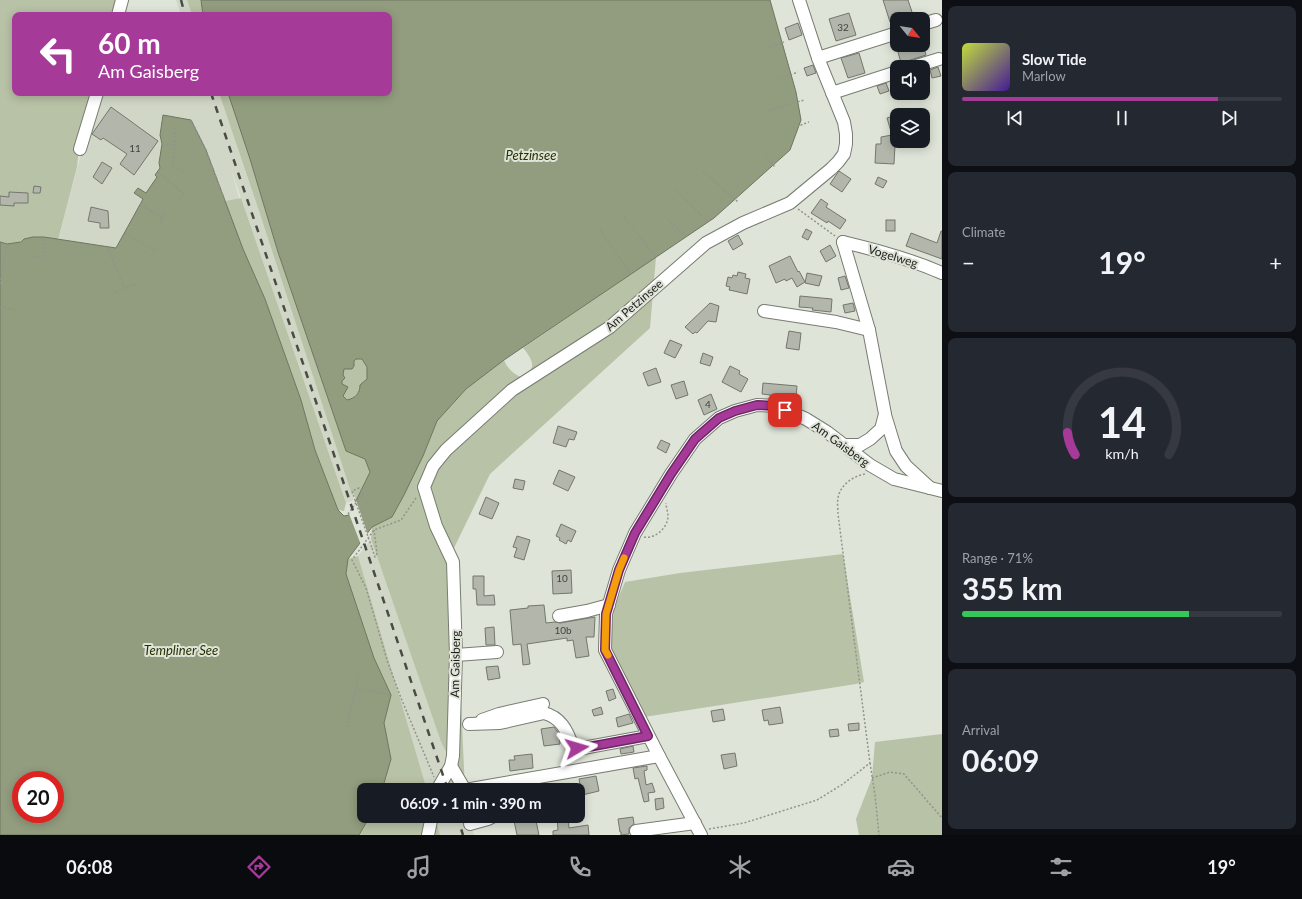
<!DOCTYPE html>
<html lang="en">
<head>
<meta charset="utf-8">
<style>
  body { margin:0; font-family:Lato,sans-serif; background:#242831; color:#f1f3f6; height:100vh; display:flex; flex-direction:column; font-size:15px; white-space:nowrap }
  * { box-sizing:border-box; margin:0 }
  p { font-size:13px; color:#9ea1a6 }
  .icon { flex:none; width:22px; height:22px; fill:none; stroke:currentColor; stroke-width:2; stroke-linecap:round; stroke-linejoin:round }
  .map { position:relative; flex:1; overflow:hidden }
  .details { display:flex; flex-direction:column; gap:6px; padding:6px; background:#0d0f14; width:360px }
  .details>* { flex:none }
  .top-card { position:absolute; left:12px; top:12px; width:380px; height:84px; border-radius:8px; box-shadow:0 2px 10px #0003; background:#a63a99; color:#fff; overflow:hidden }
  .needle { width:26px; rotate:120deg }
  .fabs { position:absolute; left:890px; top:12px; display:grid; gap:8px }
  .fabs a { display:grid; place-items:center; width:40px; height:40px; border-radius:8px; background:#171b24; box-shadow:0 2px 10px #0003; font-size:20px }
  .speed { position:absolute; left:12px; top:771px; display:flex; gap:8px; font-size:20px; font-weight:700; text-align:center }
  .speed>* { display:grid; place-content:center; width:52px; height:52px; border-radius:50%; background:#171b24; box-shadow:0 2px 10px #0003; line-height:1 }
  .speed .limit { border:6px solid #d22; background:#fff; color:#111 }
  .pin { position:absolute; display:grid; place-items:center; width:34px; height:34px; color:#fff; margin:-17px; border-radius:8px; box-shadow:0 2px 6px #0006 }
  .me { position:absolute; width:44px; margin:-22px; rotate:83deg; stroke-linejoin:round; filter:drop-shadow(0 0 3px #0008) }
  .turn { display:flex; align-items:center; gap:14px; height:84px; padding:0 20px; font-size:18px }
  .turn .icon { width:52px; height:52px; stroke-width:2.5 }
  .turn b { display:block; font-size:28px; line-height:34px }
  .big { font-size:30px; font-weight:700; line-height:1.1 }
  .details .tile { flex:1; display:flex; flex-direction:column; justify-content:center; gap:6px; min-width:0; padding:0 14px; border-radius:8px; background:#242831 }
  .details .dial { align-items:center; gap:0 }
  .dial svg { height:104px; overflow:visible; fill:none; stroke:#363941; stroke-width:7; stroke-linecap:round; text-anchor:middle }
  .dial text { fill:#f1f3f6; stroke:none }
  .song { display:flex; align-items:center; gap:12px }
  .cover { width:48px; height:48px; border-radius:6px; background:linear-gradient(135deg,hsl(70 70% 55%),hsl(260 70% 35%)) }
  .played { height:4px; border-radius:2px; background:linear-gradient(90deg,#a63a99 80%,#363941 80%) }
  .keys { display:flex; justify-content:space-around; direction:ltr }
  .heat { display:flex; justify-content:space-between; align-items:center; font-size:22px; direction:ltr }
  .charge { height:6px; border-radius:3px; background:linear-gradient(90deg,#34c759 71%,#363941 0) }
  .trip { position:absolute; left:357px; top:783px; width:228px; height:40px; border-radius:8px; background:#171b24; box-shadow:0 2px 10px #0003; font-weight:700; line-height:40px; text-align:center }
  .tab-bar { display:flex; height:64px; justify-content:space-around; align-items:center; background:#090b0e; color:#9ea1a6 }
  .tab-bar .icon { width:28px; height:28px }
  .tab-bar .current { color:#a63a99 }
  .tab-bar b { font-size:18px; color:#f1f3f6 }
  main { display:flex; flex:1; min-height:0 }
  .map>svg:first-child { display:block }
</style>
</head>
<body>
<main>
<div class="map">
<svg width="942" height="835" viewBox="0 0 942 835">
  <rect width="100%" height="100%" fill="#dfe4d8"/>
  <g fill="#d1d7c6">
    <polygon points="176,0 187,0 192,15 181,15"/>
    <polygon points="99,93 219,93 257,205 354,500 346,503 231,169 239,198 225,201 206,150 160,135 162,144 159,162 160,168 156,174 157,177 146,193 134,192 143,198 116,248 58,240 82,150"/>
    <polygon points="371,539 441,742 465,790 427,790 358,556"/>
    <polygon points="435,816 468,816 474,835 440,835"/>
  </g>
  <g fill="#b8c2a6">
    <path d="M 0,0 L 118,0 L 114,15 L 15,15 L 15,93 L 95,93 L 79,148 L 77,167 L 58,240 L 44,237 L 24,239 C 18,245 8,245 0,242 Z"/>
    <polygon points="187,0 201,0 203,15 192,15"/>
    <polygon points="219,93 228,93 250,159 278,252 346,451 365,459 370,472 356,500 354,494 352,495 257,205"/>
    <polygon points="241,198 346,503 344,511 338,510 315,450 301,400 265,299 243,249 225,201"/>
    <path d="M 656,257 L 650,328 L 490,474 L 454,548 L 465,790 L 441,742 L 371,539 L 372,527 L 392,517 L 423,456 L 437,421 L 466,389 L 504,360 C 507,368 513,374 521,377 C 538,369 533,360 523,348 Z"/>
    <path d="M 356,359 L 362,359 L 367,367 L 367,379 L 361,385 C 360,393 355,398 347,400 L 343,396 L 342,381 L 345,378 L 342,375 L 344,369 L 354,366 L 354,361 Z"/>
    <polygon points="843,554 864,682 856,684 644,717 610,646 614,608 625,582 680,573"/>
    <polygon points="358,556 427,790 382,790 391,759 384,723 391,695 374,658 346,573 348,559"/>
    <polygon points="942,734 942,835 859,835 856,819 872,778 875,742"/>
    <polygon points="370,816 435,816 440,835 359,835"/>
  </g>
  <path fill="#929c7e" stroke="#6f7660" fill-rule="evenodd" d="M 201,0 L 770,0 L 796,92 L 801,120 L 790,150 L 714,218 L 504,360 L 466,389 L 437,421 L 423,456 L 404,495 L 392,517 L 372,527 L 348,559 L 346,574 L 374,658 L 391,695 L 384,723 L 391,759 L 382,790 L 364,790 L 364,816 L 370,816 L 359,835 L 0,835 L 0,242 L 7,244 L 21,242 L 24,239 L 33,237 L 44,237 L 116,248 L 143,199 L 134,193 L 138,188 L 146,193 L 157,177 L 155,175 L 160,168 L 159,163 L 162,144 L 160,135 L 163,115 L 191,120 L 206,150 L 243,249 L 265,299 L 301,400 L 315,450 L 338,510 L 344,516 L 349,515 L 370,472 L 365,459 L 346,451 L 278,252 L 250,159 L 228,93 L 389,93 L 389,15 L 203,15 ZM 356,359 L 362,359 L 367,367 L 367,379 L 360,385 C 360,393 356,398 347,400 L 343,396 L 348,387 L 342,384 L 342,381 L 345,378 L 343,375 L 344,369 L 352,369 L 354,366 L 354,361 ZM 21,780 L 55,780 L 55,814 L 21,814 Z"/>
  <polygon fill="#dfe4d8" points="354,500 356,500 368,535 361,545 348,511"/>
  <g fill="#b2b6ab" stroke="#73776d">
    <polygon points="883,0 908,0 913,15 890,22"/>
    <polygon points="849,13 856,35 836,41 829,19"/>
    <polygon points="798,23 802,35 789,40 785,28"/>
    <polygon points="896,45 923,45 926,55 901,63"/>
    <polygon points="859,53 865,73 848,78 841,58"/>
    <polygon points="813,65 816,73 807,76 804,68"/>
    <polygon points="938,67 941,76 932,78 930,70"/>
    <polygon points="886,83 889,91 880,94 877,86"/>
    <polygon points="111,107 158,141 134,175 120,164 127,154 103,138 101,140 92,134"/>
    <polygon points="893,116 897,128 897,145 895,145 894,164 875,163 876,144 881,144 881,137 892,135 887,118"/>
    <polygon points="102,162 112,168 102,184 93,177"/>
    <polygon points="839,171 851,179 842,192 830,184"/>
    <polygon points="878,177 887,181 883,188 875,184"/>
    <polygon points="34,186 41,187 40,193 33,193"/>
    <polygon points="9,192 28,193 28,203 14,203 14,206 0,205 0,196 9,197"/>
    <polygon points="821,199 828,204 826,207 846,220 840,229 828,221 827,223 811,213"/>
    <polygon points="91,207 108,211 109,228 100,228 100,223 88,221"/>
    <rect x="886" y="220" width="9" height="11"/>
    <polygon points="806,229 812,232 808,240 802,237"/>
    <polygon points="941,231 942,231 942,259 906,246 911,233 937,243"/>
    <polygon points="738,235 743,244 733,250 728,241"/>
    <polygon points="830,245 836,256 826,262 820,251"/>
    <polygon points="790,256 798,272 799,271 805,282 797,287 792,278 786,281 785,279 776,283 769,266"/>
    <polygon points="738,272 746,274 745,278 750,279 747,294 734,291 729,290 730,287 726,286 728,277 732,278 733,275 737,276"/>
    <polygon points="807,273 822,276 819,286 805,283"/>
    <polygon points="845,276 849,288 841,290 838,278"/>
    <polygon points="800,296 832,299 831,312 812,310 813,308 799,307"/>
    <polygon points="710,303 719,306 716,322 708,321 697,333 695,332 693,334 685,327"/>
    <polygon points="853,303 855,311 845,313 843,305"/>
    <polygon points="789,331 801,333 799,350 786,348"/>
    <polygon points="670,340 682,345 675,358 664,353"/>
    <polygon points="703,353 713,357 710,366 700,363"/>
    <polygon points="730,366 740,371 739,374 748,379 741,392 722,382"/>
    <polygon points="656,368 661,382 648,386 643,373"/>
    <polygon points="684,381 688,395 676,399 671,385"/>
    <polygon points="763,383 797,386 796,398 762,394"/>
    <polygon points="711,394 717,409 704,415 698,400"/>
    <polygon points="558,426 577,432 574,440 569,439 566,447 553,443"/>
    <polygon points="661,440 670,444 666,453 657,448"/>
    <polygon points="559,470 575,477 568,491 553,484"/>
    <polygon points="515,479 525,481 523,490 513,488"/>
    <polygon points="486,497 499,503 492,519 479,514"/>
    <polygon points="561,524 576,531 571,542 568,540 566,544 559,540 560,538 556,536"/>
    <polygon points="517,536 530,540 524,560 514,557 517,548 513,547"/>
    <polygon points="571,570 572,593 553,594 552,571"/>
    <polygon points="473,576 484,576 484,596 494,595 495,605 477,605 476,589 473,589"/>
    <polygon points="544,605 546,623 555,622 560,623 595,617 594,637 586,637 589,656 576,658 573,640 567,641 567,638 527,644 530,664 523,665 521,644 513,645 510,610 528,608 528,606"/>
    <polygon points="494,627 495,645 486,645 485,628"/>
    <polygon points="498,666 500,678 488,680 486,667"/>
    <polygon points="613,689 616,698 609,701 606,691"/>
    <polygon points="601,707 603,714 594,716 592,710"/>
    <polygon points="780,707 783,723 769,725 768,720 764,721 762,710"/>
    <polygon points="723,709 725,720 713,722 711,711"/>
    <polygon points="629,714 633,723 618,727 616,718"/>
    <polygon points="859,723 859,730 849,731 848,724"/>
    <polygon points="554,727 559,734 560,744 544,746 541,729"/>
    <polygon points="838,729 839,736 830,737 829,730"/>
    <polygon points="633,746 634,752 621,754 620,749"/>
    <polygon points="735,753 737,766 724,769 721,755"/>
    <polygon points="532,754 533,768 510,771 509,760 515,760 514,756"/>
    <polygon points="647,766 647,770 644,771 646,785 652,783 655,792 648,793 649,801 644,802 638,778 635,779 633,768"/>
    <polygon points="596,776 599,791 582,795 579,779"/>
    <polygon points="663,798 664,808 656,810 655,799"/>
    <polygon points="513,816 535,816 539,835 517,835"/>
    <polygon points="557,816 568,816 569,828 588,825 589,835 553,835 553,831 558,830"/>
    <polygon points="633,817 634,824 629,828 629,834 621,835 621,832 620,832 618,819"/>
  </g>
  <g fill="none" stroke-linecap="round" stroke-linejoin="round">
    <defs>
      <g id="minor">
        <polyline points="118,15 122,0"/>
        <polyline points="923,24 936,20"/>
        <polyline points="818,58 897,33"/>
        <polyline points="913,67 939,59"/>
        <polyline points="832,93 897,72"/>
        <polyline points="80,149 97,93"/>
        <polyline points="843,242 869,330 885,414 881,429 870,439 860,445 845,445"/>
        <path d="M 843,242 C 877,250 910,259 942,273"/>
        <polyline points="764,311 836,322 869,330"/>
        <polyline points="885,415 896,451 906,466 930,488"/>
        <polyline points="559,616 587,611 609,605"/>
        <polyline points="456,655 497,652"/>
        <polyline points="482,720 499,714 543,704"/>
        <path d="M 469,724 L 500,723 L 544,713 C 560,717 567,730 572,745 L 577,748 L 583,748 L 648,736"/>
        <polyline points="451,766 465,790 659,756"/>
        <polyline points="437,790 451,766 453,756 456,655 453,562 436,526 424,487 433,466 446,450 512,390 610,327 706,243 743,223 790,203 831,169 838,162 844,154 846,144 846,134 844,122 818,58 799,0"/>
        <polyline points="470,824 488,819 494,816"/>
        <polyline points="636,831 695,823"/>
        <polyline points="428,835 432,816"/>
        <polyline points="701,835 659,756 605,650 606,614 619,570 635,533 671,474 695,439 719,418 735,411 757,405 777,406 806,419 827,432 870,465 894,479 942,491"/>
      </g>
    </defs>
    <use href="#minor" stroke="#787c72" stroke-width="14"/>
    <g stroke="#91948b" stroke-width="1.5" stroke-dasharray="2 2" stroke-linecap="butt">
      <polyline points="768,48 784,42"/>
      <polyline points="779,79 798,72"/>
      <polyline points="767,111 804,100"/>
      <polyline points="191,120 206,150 225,201"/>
      <polyline points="175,128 173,167 183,172"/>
      <polyline points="793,128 809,122"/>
      <polyline points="162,144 174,145"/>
      <polyline points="765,156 775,167"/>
      <polyline points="703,171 738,202"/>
      <polyline points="158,172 183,193 179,201"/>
      <polyline points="675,189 708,222"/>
      <polyline points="140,204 163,218"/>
      <polyline points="798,209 835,236"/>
      <polyline points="624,217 656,257"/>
      <polyline points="668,219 686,237"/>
      <polyline points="160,223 166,213"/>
      <polyline points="600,230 631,274"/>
      <polyline points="125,233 155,251"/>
      <polyline points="108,248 125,288"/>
      <polyline points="35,257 44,256 44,237"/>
      <polyline points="151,257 158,246"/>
      <polyline points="0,284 7,244"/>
      <polyline points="115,292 138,283"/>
      <polyline points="0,307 16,310"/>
      <polyline points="416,498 401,520 374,530 352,560 366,588 387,660 401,698 434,777"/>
      <polyline points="348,514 363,493 359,488 352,491 355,500"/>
      <path d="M 644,537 C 656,539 668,527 668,516 C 668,512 666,507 666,503"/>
      <polyline points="372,548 375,557 376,556 377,553 374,530"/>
      <polyline points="356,688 391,695"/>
      <polyline points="346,731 359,674"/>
      <polyline points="870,763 875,795 879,835"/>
      <polyline points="872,778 890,772 904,774 942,818"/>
      <path d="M 709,829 L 744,823 L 817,800 L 843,784 L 870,763 L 838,514 C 838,509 837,503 838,498 C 840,485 853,476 865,474"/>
    </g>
    <use href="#minor" stroke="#fff" stroke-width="12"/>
    <g stroke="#494b45" stroke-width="2.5" stroke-dasharray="7 7" stroke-linecap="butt">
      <polyline points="181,0 185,15"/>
      <polyline points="211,93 448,790"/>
      <polyline points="457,816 463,835"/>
    </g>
    <polyline stroke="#91948b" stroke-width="1.5" stroke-dasharray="2 2" stroke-linecap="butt" points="355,500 372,548"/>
  </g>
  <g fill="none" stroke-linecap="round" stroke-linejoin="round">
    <defs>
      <polyline id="route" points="577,748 583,748 648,736 605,650 606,614 619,570 635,533 671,474 695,439 719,418 735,411 757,405 777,406 785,410"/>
    </defs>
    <use href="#route" stroke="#6c2663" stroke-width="10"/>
    <use href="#route" stroke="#a63a99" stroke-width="7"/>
    <polyline stroke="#f59e0b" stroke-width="7" points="608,655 605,650 606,614 619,570 624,558"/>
  </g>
  <g text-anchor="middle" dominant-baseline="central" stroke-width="4" stroke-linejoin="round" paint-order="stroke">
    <g font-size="10" fill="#42443e">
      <text x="843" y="27">32</text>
      <text x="135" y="148">11</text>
      <text x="708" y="404">4</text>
      <text x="562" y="578">10</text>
      <text x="563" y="630">10b</text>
    </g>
    <g font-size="12" fill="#1d1e1a" stroke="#dfe4d8">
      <text transform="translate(893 256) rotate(17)">Vogelweg</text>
      <text transform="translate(634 305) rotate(-41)">Am Petzinsee</text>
      <text transform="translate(841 444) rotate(36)">Am Gaisberg</text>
      <text transform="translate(455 664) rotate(-89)">Am Gaisberg</text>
    </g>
    <g font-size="13" font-style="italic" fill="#253100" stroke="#dfe4d8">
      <text x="531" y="155">Petzinsee</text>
      <text x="181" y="650">Templiner See</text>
    </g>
  </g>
</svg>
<div class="fabs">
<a><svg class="needle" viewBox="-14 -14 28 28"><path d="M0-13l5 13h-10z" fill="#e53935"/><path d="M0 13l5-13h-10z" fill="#9ea1a6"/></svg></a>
<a><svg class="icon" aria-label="sound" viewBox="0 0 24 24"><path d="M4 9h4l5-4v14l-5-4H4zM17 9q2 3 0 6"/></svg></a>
<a><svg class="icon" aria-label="layers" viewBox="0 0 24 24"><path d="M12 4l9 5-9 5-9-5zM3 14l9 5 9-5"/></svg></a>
</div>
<div class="speed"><div class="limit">20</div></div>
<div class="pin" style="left:785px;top:410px;background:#d93025"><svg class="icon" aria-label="arrive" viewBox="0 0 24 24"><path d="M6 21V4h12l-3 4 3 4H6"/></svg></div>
<svg class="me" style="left:577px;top:748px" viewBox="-20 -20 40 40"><path d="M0-17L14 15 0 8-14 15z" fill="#a63a99" stroke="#fff" stroke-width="4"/></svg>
<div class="trip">06:09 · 1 min · 390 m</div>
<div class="top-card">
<div class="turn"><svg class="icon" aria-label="left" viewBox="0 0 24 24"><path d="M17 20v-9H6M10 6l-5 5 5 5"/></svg><div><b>60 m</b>Am Gaisberg</div></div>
</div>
</div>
<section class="details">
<div class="tile">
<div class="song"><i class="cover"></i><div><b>Slow Tide</b><p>Marlow</p></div></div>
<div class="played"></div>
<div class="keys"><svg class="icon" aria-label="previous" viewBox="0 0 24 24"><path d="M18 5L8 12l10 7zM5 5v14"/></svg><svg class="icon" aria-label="pause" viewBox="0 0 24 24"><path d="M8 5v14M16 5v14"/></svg><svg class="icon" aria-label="next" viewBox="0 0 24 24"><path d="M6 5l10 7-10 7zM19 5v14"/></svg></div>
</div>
<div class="tile"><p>Climate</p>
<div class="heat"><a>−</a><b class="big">19°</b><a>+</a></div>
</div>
<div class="tile dial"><svg viewBox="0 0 100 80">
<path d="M14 69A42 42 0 1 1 86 69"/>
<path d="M14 69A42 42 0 0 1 8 52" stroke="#a63a99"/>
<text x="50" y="56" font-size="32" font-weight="700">14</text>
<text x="50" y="72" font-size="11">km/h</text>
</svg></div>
<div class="tile"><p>Range · 71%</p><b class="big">355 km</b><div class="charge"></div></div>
<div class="tile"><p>Arrival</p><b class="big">06:09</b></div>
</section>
</main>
<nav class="tab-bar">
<b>06:08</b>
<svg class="icon current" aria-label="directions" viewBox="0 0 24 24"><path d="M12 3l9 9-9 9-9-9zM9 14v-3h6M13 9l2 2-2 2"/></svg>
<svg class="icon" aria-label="music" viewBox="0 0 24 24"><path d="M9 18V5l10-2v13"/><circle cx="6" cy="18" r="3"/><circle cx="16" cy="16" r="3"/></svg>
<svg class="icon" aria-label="phone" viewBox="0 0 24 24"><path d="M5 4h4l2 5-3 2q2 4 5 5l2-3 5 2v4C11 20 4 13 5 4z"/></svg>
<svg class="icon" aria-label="climate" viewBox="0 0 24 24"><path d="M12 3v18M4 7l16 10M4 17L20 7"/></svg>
<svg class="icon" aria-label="car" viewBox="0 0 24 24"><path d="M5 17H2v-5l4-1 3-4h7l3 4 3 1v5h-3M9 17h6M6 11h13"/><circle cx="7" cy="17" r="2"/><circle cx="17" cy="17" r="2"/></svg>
<svg class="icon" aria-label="filters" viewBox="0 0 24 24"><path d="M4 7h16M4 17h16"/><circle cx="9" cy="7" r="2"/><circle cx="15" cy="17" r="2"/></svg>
<b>19°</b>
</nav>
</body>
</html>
